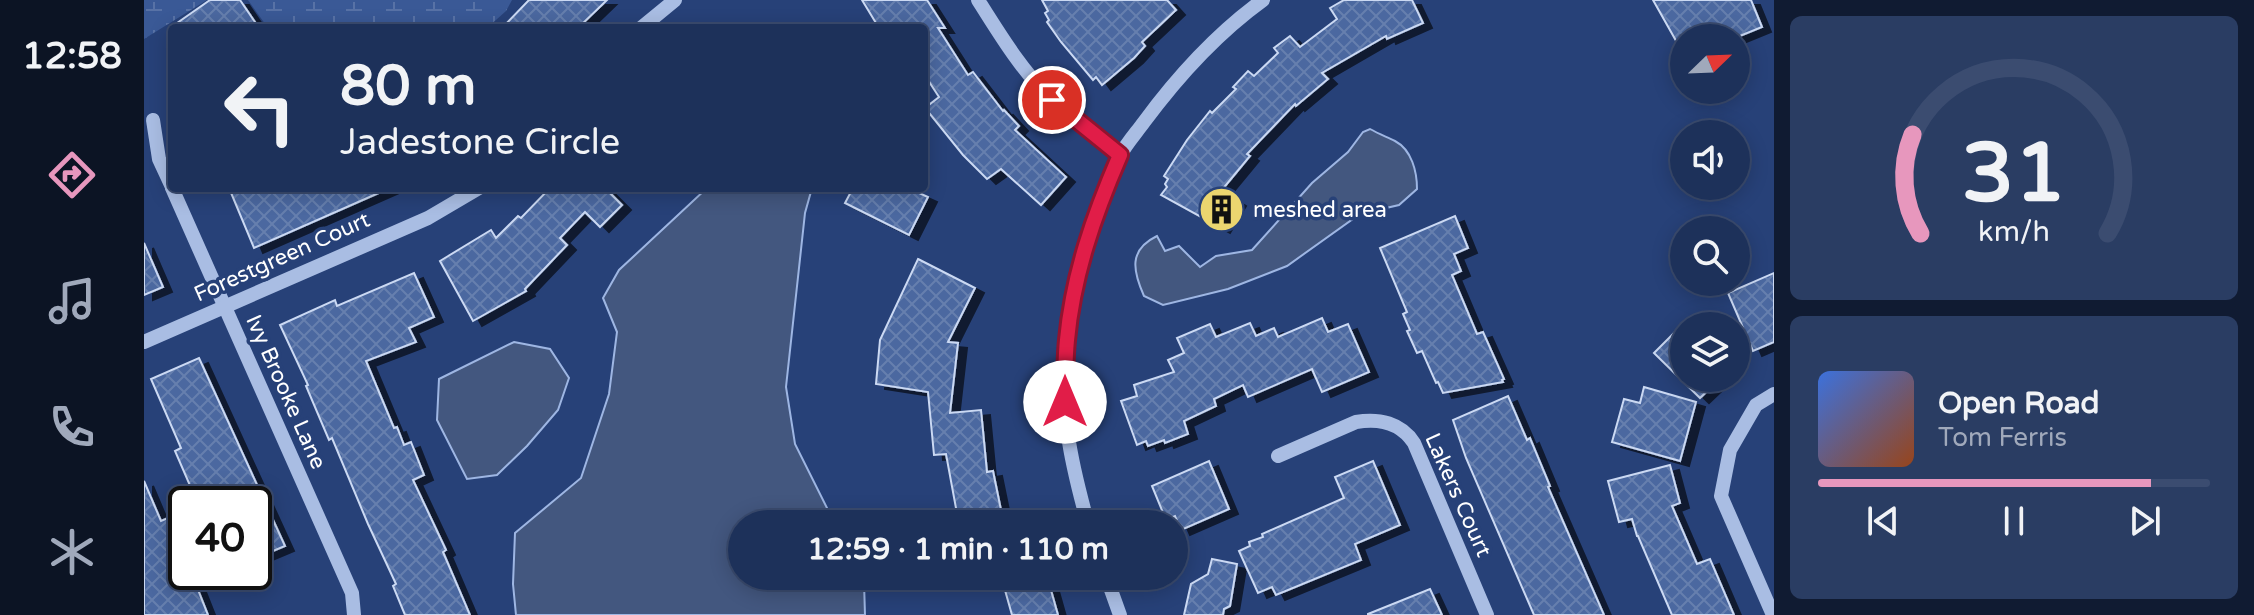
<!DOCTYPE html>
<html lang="en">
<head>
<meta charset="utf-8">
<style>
  body { margin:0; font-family:"Varela Round",sans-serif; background:#2a3d63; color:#f1f3f6; height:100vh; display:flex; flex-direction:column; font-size:30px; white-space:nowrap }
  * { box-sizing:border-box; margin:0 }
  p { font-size:26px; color:#a0a9bb }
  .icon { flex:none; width:44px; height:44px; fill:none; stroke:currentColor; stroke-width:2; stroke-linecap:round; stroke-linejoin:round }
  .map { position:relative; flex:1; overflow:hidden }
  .details { display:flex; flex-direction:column; gap:16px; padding:16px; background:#101b32; width:480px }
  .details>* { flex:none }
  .banner { position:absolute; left:24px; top:24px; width:760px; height:168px; border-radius:8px; box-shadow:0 4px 20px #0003,0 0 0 2px #3b4c70; background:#1d315a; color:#f1f3f6; overflow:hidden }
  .needle { width:52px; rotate:67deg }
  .buttons { position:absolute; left:1526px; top:24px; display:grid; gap:16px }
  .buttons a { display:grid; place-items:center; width:80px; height:80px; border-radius:50%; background:#1d315a; box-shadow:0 4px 20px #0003,0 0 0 2px #3b4c70; font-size:40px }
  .speed { position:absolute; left:24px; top:486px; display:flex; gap:16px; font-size:40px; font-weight:700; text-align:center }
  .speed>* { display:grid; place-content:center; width:104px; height:104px; border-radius:50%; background:#1d315a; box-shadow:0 4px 20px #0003,0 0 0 2px #3b4c70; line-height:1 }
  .speed .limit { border:4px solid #111; border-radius:12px; background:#fff; color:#111 }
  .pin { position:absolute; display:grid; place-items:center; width:68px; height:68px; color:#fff; margin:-34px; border:4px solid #fff; border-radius:50%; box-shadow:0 2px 8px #0007 }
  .me { position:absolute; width:88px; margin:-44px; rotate:0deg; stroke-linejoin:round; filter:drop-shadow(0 0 6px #0008) }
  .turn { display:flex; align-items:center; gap:28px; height:168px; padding:0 40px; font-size:36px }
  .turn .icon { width:104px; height:104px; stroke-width:2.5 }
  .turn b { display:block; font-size:56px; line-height:68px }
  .details .card { flex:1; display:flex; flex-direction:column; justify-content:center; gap:12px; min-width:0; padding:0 28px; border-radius:12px; background:#2a3d63 }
  .details .dial { align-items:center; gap:0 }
  .dial svg { height:208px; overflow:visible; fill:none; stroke:#3b4c70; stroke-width:7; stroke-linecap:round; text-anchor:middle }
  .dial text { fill:#f1f3f6; stroke:none }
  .song { display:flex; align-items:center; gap:24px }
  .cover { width:96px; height:96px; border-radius:12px; background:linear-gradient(135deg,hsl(220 70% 55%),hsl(20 70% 35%)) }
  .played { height:8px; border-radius:4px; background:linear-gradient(90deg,#e797bd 85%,#3b4c70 85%) }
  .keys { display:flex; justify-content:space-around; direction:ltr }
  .trip { position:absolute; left:584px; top:510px; width:460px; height:80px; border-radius:40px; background:#1d315a; box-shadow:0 4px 20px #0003,0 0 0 2px #3b4c70; font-weight:800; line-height:80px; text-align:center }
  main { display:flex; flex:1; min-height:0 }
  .menu { display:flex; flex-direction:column; width:144px; justify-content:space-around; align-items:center; background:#0c1424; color:#a0a9bb }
  .menu .icon { width:56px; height:56px }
  .menu .current { color:#e797bd }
  .menu b { font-size:36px; color:#f1f3f6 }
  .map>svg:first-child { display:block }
</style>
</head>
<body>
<main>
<nav class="menu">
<b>12:58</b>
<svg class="icon current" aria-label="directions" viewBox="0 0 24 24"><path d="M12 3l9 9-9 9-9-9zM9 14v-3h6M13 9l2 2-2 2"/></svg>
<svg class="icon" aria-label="music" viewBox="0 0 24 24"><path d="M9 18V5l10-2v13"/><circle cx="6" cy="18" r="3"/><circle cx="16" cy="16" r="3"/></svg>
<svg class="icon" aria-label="phone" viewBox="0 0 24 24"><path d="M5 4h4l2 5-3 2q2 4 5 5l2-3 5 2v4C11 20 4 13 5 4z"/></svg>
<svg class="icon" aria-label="climate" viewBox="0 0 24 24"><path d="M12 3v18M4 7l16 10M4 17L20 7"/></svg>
</nav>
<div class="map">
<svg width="1630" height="615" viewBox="0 0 1630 615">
  <defs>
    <pattern id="wetland-marsh" width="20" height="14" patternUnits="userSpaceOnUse" patternTransform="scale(2)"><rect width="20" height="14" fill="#3a5996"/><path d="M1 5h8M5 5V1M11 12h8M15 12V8" fill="none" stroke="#5872a6"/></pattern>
    <pattern id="building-cross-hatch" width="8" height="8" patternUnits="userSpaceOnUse" patternTransform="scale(2)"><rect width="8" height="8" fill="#4b68a0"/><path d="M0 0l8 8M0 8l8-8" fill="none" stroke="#667fae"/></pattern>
    <filter id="shadow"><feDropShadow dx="9" dy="5" stdDeviation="0" flood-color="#0009"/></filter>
  </defs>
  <rect width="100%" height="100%" fill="#274178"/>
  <g fill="url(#wetland-marsh)">
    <polygon points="0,0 63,0 0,39"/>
    <polygon points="104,0 368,0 362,11 343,28 124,28"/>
  </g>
  <g fill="#43577f" stroke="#9eb6e3" stroke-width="2">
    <path d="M 1226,129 C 1235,134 1243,137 1251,141 C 1268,150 1273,172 1273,189 L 1255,205 L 1216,214 L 1143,266 L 1084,289 L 1019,305 L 1000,296 C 989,271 984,250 1013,236 L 1021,251 L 1035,246 L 1056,267 L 1072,256 L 1108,250 L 1168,183 L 1204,152 L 1219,132 Z"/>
    <polygon points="563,188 668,188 661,213 642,387 651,444 691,524 598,524 598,576 717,576 720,582 721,615 372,615 369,584 371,533 437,478 465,394 473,332 459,298 475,270"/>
    <polygon points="370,342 406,349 425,378 414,410 383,446 353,475 323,479 293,420 295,379"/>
  </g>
  <g fill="url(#building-cross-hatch)" stroke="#cbd9f3" stroke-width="2" filter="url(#shadow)">
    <polygon points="66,0 96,0 115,28 26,28"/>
    <polygon points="385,0 463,0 434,28 358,28"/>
    <polygon points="718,0 783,0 801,28 794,28 824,75 829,72 859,111 860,110 875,126 871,130 922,177 897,205 857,169 843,179 819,155 781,108 795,97 780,74 780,28 735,28"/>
    <polygon points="898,0 1023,0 1032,10 998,42 1001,46 990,58 958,85 952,77 949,80 917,42 903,22 905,20 901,13 904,11"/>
    <polygon points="1200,0 1268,0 1279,23 1243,39 1242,36 1178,73 1184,79 1152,106 1151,104 1103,154 1106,156 1077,191 1093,201 1077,228 1017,195 1023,187 1021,184 1024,179 1020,176 1043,140 1066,111 1068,113 1092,89 1089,87 1104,71 1110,76 1134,53 1130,48 1146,36 1156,47 1193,19 1186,8"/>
    <polygon points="1509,0 1607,0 1618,27 1591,38 1578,38 1573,25 1550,38 1540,38 1540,43 1535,46"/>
    <polygon points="85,188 246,188 110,248"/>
    <polygon points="406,188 461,188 478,205 456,227 441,212 416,238 423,245 381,289 382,291 329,321 296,261 347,230 352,238 374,216 377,218"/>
    <polygon points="709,188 764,188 784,197 765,235 701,203"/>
    <polygon points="1311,216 1324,248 1310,254 1317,271 1308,275 1333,334 1339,332 1360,379 1358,380 1359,382 1299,393 1294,382 1292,383 1278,351 1273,353 1263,331 1266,330 1259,314 1263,312 1236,248"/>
    <polygon points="0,243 19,287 0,295"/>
    <polygon points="774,259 831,288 804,342 814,343 806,413 837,410 843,472 849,471 857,510 814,519 802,454 790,455 784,392 732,384 736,340"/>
    <polygon points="270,273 290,317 265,328 272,342 222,361 250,428 253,427 260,445 267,442 280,475 269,480 302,550 299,552 326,615 261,615 249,586 252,584 224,524 188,438 185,440 162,386 164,385 136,325 191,300 193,306"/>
    <polygon points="1630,273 1630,342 1609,351 1584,293"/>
    <polygon points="1178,318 1184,332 1204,324 1225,372 1178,392 1168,369 1104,397 1099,385 1070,399 1072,406 1040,421 1044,434 1021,443 1020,440 1004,446 1002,441 993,445 977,401 993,396 990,385 1030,372 1024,360 1040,353 1033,338 1066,324 1072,337 1106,323 1112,336 1130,328 1134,337"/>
    <polygon points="1540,323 1540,378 1577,378 1556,398 1510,353"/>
    <polygon points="55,358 141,546 110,559 110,504 54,504 31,451 37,448 7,379"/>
    <polygon points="1500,387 1552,402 1536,461 1468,442 1480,399 1496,403"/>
    <polygon points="1364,396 1383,440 1386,438 1406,486 1404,487 1460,615 1390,615 1322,458 1309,420"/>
    <polygon points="1065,461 1085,509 1037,530 1031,516 1022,520 1008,486"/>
    <polygon points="1229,461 1256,525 1211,544 1217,560 1132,595 1128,587 1114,593 1095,551 1106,546 1105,542 1119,537 1118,534 1200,498 1191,477"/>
    <polygon points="1526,465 1536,503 1528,506 1553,564 1566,559 1590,615 1528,615 1494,536 1493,536 1488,519 1475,522 1464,481"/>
    <polygon points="0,481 17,521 24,518 42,559 42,572 47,572 64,615 0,615"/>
    <polygon points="1068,559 1093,564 1086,606 1080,609 1079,615 1040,615 1047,584 1064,574"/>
    <polygon points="857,576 903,576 914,615 868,615"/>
    <polygon points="1286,589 1298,615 1224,615 1224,614"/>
  </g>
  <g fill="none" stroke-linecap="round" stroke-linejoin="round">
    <g stroke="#a9bde3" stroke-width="14">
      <path d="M 834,0 C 856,35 878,71 908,100 C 929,121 953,137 976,155"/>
      <polyline points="497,28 531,0"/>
      <polyline points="9,120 15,159 28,187"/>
      <polyline points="28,188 208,593 210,615"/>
      <polyline points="0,342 284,218 335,188"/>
      <path d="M 1134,456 L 1212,422 C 1235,418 1257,423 1270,443 L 1343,615"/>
      <path d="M 944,524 C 936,495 928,465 924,435 C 912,345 933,237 975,157 C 982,144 992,133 1000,122 C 1034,76 1072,34 1119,0"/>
      <polyline points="962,576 976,615"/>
      <polyline points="1629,615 1577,496 1586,450 1612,405 1630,394"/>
    </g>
  </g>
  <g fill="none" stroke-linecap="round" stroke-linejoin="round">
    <defs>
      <path id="route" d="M 908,100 L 976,155 C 950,215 929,275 923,340 C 921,360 921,381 921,402"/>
    </defs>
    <use href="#route" stroke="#92132f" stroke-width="20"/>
    <use href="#route" stroke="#e11d48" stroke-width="14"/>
  </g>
  <defs>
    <symbol id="building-disc" viewBox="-11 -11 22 22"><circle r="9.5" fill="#ebd56f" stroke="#274178"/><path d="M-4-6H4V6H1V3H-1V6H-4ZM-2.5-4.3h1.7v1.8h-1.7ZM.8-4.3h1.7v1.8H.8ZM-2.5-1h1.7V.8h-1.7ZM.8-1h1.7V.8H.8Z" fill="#111"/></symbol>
  </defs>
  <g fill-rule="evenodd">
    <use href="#building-disc" x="1052" y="184" width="51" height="51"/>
  </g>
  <g text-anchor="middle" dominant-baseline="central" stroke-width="7" stroke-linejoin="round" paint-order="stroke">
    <g font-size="22" fill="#fff" stroke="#274178" text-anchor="start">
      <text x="1109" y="210">meshed area</text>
    </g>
    <g font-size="22" fill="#fff" stroke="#274178">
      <text transform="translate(138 257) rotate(-24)">Forestgreen Court</text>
      <text transform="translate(142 392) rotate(66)">Ivy Brooke Lane</text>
      <text transform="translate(1314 495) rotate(66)">Lakers Court</text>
    </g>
  </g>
</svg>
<div class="buttons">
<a><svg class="needle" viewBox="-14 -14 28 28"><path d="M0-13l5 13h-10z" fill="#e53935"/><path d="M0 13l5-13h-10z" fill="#a0a9bb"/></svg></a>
<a><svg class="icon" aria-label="sound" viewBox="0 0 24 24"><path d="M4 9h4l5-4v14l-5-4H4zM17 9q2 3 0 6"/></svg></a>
<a><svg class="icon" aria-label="search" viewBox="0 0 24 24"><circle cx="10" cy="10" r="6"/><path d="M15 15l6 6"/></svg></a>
<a><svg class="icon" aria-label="layers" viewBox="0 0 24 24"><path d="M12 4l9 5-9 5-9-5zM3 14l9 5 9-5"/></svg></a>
</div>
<div class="speed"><div class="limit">40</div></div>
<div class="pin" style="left:908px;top:100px;background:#d93025"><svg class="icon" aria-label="arrive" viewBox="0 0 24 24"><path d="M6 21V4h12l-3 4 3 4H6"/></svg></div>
<svg class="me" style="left:921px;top:402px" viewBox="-20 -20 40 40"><circle r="19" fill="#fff"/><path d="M0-13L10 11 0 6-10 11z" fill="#e11d48"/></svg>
<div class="trip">12:59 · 1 min · 110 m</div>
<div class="banner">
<div class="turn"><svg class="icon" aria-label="left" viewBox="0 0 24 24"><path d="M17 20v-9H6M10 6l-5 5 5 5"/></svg><div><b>80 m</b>Jadestone Circle</div></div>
</div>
</div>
<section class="details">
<div class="card dial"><svg viewBox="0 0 100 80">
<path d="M14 69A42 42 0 1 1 86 69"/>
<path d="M14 69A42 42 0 0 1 11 31" stroke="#e797bd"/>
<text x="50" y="56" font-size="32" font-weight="700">31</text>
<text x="50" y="72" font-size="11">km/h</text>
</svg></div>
<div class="card">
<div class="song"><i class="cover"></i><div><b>Open Road</b><p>Tom Ferris</p></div></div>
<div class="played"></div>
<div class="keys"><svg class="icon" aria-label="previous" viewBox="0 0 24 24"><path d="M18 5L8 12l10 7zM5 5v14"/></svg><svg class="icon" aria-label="pause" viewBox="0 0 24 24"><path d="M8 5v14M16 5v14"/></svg><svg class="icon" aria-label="next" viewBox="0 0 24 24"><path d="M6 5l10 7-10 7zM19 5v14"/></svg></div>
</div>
</section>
</main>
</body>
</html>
